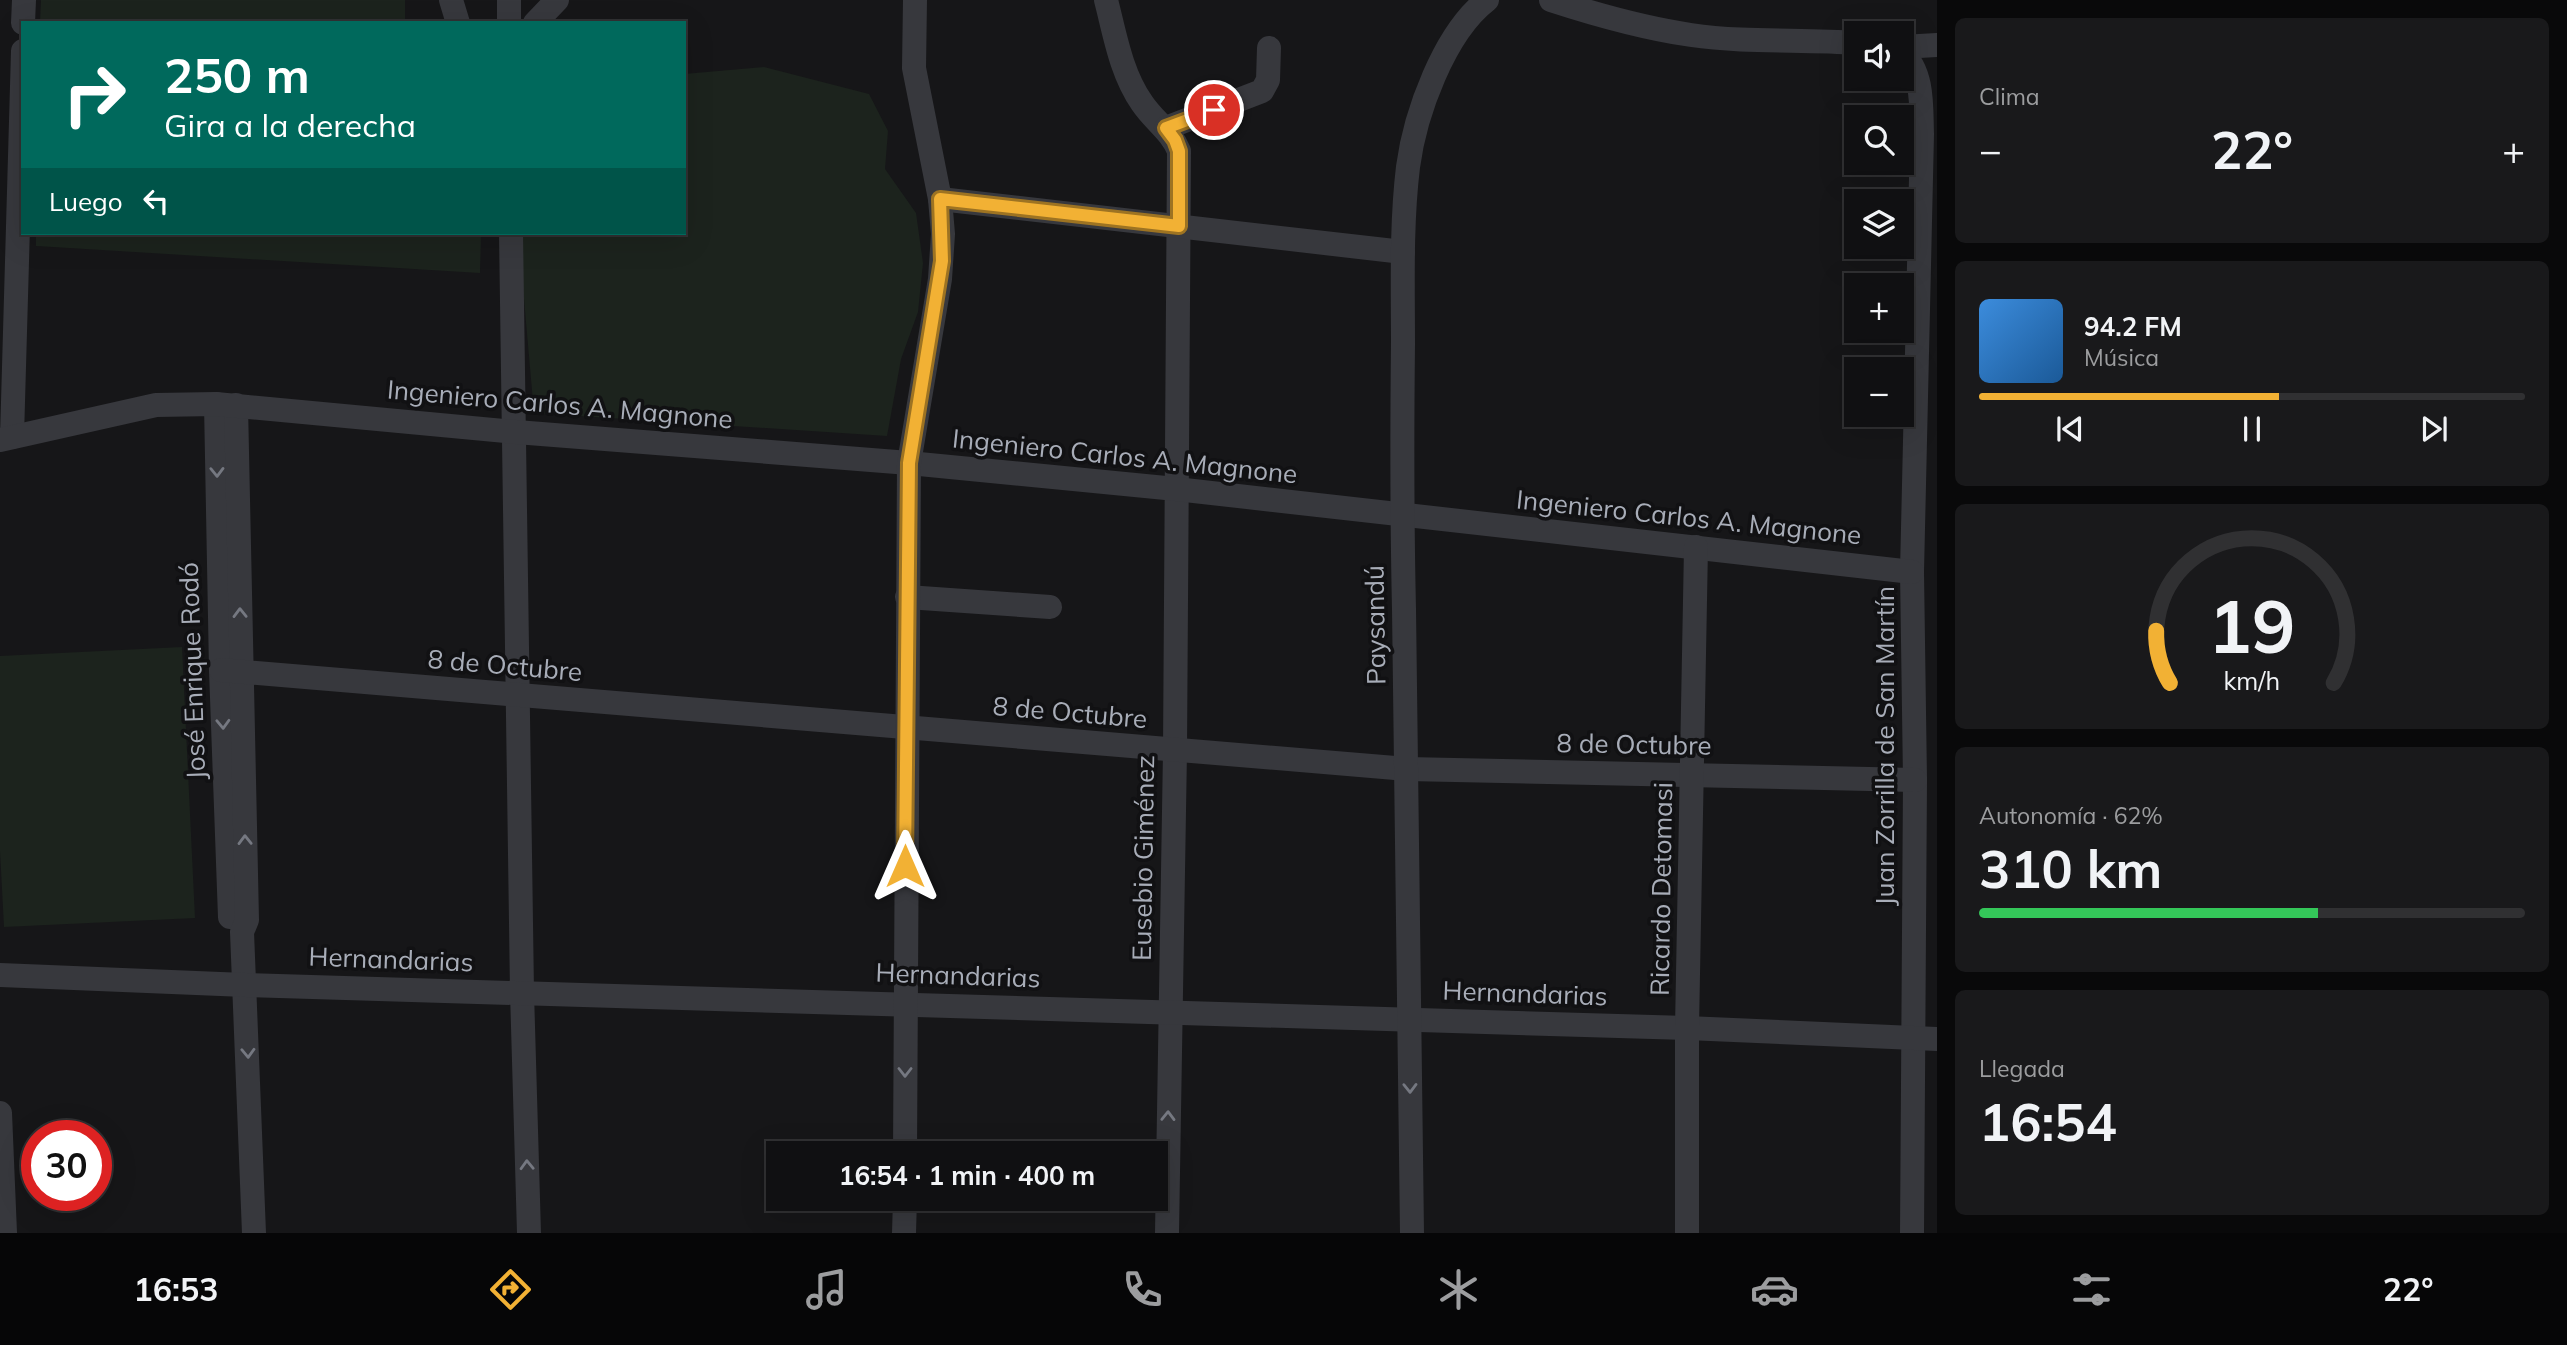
<!DOCTYPE html>
<html lang="es">
<head>
<meta charset="utf-8">
<style>
  body { margin:0; font-family:Mulish,sans-serif; background:#19191b; color:#f1f3f6; height:100vh; display:flex; flex-direction:column; font-size:26px; white-space:nowrap }
  * { box-sizing:border-box; margin:0 }
  p { font-size:23px; color:#9c9d9f }
  .icon { flex:none; width:38px; height:38px; fill:none; stroke:currentColor; stroke-width:2; stroke-linecap:round; stroke-linejoin:round }
  .map { position:relative; flex:1; overflow:hidden }
  .drawer { display:flex; flex-direction:column; gap:18px; padding:18px; background:#09090a; width:630px }
  .drawer>* { flex:none }
  .guide { position:absolute; left:21px; top:21px; width:665px; height:214px; border-radius:0px; box-shadow:0 7px 28px #0002,0 0 0 2px #303032; background:#00695c; color:#fff; overflow:hidden }
  .controls { position:absolute; left:1844px; top:21px; display:grid; gap:14px }
  .controls a { display:grid; place-items:center; width:70px; height:70px; border-radius:0px; background:#101012; box-shadow:0 7px 28px #0002,0 0 0 2px #303032; font-size:35px }
  .speed { position:absolute; left:21px; top:1120px; display:flex; gap:14px; font-size:35px; font-weight:700; text-align:center }
  .speed>* { display:grid; place-content:center; width:91px; height:91px; border-radius:50%; background:#101012; box-shadow:0 7px 28px #0002,0 0 0 2px #303032; line-height:1 }
  .speed .limit { border:10px solid #d22; background:#fff; color:#111 }
  .pin { position:absolute; display:grid; place-items:center; width:60px; height:60px; color:#fff; margin:-30px; border:4px solid #fff; border-radius:50%; box-shadow:0 2px 7px #0007 }
  .me { position:absolute; width:77px; margin:-38px; rotate:0deg; stroke-linejoin:round; filter:drop-shadow(0 0 5px #0008) }
  .turn { display:flex; align-items:center; gap:24px; height:147px; padding:0 28px; font-size:32px }
  .turn .icon { width:91px; height:91px; stroke-width:2.5 }
  .turn b { display:block; font-size:49px; line-height:60px }
  .then { display:flex; align-items:center; height:66px; padding:0 28px; background:#0003; gap:14px; font-size:26px }
  .big { font-size:52px; font-weight:700; line-height:1.1 }
  .drawer .card { flex:1; display:flex; flex-direction:column; justify-content:center; gap:10px; min-width:0; padding:0 24px; border-radius:10px; background:#19191b }
  .drawer .dial { align-items:center; gap:0 }
  .dial svg { height:182px; overflow:visible; fill:none; stroke:#303032; stroke-width:7; stroke-linecap:round; text-anchor:middle }
  .dial text { fill:#f1f3f6; stroke:none }
  .song { display:flex; align-items:center; gap:21px }
  .cover { width:84px; height:84px; border-radius:10px; background:linear-gradient(135deg,hsl(210 70% 55%),hsl(210 70% 35%)) }
  .played { height:7px; border-radius:4px; background:linear-gradient(90deg,#f2b134 55%,#303032 55%) }
  .keys { display:flex; justify-content:space-around; direction:ltr }
  .heat { display:flex; justify-content:space-between; align-items:center; font-size:38px; direction:ltr }
  .charge { height:10px; border-radius:5px; background:linear-gradient(90deg,#34c759 62%,#303032 0) }
  .trip { position:absolute; left:766px; top:1141px; width:402px; height:70px; border-radius:0px; background:#101012; box-shadow:0 7px 28px #0002,0 0 0 2px #303032; font-weight:700; line-height:70px; text-align:center }
  .dock { display:flex; height:112px; justify-content:space-around; align-items:center; background:#060607; color:#9c9d9f }
  .dock .icon { width:49px; height:49px }
  .dock .current { color:#f2b134 }
  .dock b { font-size:32px; color:#f1f3f6 }
  main { display:flex; flex:1; min-height:0 }
  .map>svg:first-child { display:block }
</style>
</head>
<body>
<main>
<div class="map">
<svg width="1937" height="1233" viewBox="0 0 1937 1233">
  <rect width="100%" height="100%" fill="#161618"/>
  <g fill="#1c231d">
    <polygon points="41,0 405,0 405,23 40,23"/>
    <polygon points="764,67 869,94 888,131 885,169 916,213 923,263 918,312 901,359 887,436 534,413 521,265 522,233 684,233 684,74"/>
    <polygon points="36,233 481,233 480,273 36,246"/>
    <polygon points="182,647 195,918 4,927 0,851 0,656"/>
  </g>
  <g fill="none" stroke-linecap="round" stroke-linejoin="round">
    <g stroke="#37383d" stroke-width="24">
      <polyline points="451,0 458,23"/>
      <path d="M 1106,0 C 1115,35 1121,73 1142,103 C 1154,121 1171,131 1179,151 L 1175,751 L 1167,1233"/>
      <path d="M 1551,0 C 1597,15 1644,28 1691,35 C 1746,43 1802,39 1857,43"/>
      <polyline points="23,23 24,0"/>
      <polyline points="509,23 509,0"/>
      <polyline points="535,23 557,0"/>
      <polyline points="1902,47 1937,45"/>
      <path d="M 1902,53 C 1924,72 1921,109 1922,134 L 1912,572 L 1915,780 L 1912,1233"/>
      <polyline points="1166,128 1262,91 1268,80 1269,48"/>
      <polyline points="940,199 1403,252"/>
      <polyline points="511,233 522,992 529,1233"/>
      <polyline points="216,404 221,670 230,917"/>
      <polyline points="236,405 247,920 242,932 254,1233"/>
      <polyline points="12,437 23,51"/>
      <polyline points="0,440 156,405 216,404 516,432 909,463 1176,489 1912,572"/>
      <polyline points="907,597 1050,607"/>
      <polyline points="221,670 1407,769 1915,780"/>
      <polyline points="0,975 245,985 1687,1028 1937,1039"/>
      <polyline points="0,1113 5,1233"/>
      <polyline points="905,1153 909,463 940,279 943,234 940,199 914,68 915,0"/>
      <polyline points="904,1233 905,1199"/>
      <path d="M 1412,1233 C 1410,1025 1408,817 1404,609 C 1402,520 1402,432 1403,344 C 1403,285 1401,225 1408,167 C 1415,114 1444,33 1487,0"/>
      <polyline points="1687,1233 1687,1028 1696,547"/>
    </g>
  </g>
  <defs><path id="oneway-chevron" d="M-2-3.5L2.5 0L-2 3.5" fill="none" stroke-width="1.6" stroke-linecap="round" stroke-linejoin="round" transform="scale(1.75)"/></defs>
  <g stroke="#757881">
    <use href="#oneway-chevron" transform="translate(217 472) rotate(89)"/>
    <use href="#oneway-chevron" transform="translate(240 613) rotate(-91)"/>
    <use href="#oneway-chevron" transform="translate(223 724) rotate(88)"/>
    <use href="#oneway-chevron" transform="translate(245 840) rotate(-91)"/>
    <use href="#oneway-chevron" transform="translate(248 1053) rotate(88)"/>
    <use href="#oneway-chevron" transform="translate(905 1072) rotate(90)"/>
    <use href="#oneway-chevron" transform="translate(1410 1088) rotate(89)"/>
    <use href="#oneway-chevron" transform="translate(1168 1116) rotate(-89)"/>
    <use href="#oneway-chevron" transform="translate(527 1165) rotate(-92)"/>
  </g>
  <g fill="none" stroke-linecap="round" stroke-linejoin="round">
    <defs>
      <polyline id="route" points="905,866 909,463 942,261 940,199 1179,226 1179,151 1175,140 1166,128 1214,110"/>
    </defs>
    <use href="#route" stroke="#9d7322" stroke-width="18"/>
    <use href="#route" stroke="#f2b134" stroke-width="12"/>
  </g>
  <g text-anchor="middle" dominant-baseline="central" stroke-width="7" stroke-linejoin="round" paint-order="stroke">
    <g font-size="26" fill="#a8adb8" stroke="#111113">
      <text transform="translate(560 404) rotate(5)">Ingeniero Carlos A. Magnone</text>
      <text transform="translate(1125 456) rotate(6)">Ingeniero Carlos A. Magnone</text>
      <text transform="translate(1689 517) rotate(6)">Ingeniero Carlos A. Magnone</text>
      <text transform="translate(1375 625) rotate(-91)">Paysandú</text>
      <text transform="translate(505 665) rotate(5)">8 de Octubre</text>
      <text transform="translate(192 671) rotate(-92)">José Enrique Rodó</text>
      <text transform="translate(1070 712) rotate(5)">8 de Octubre</text>
      <text transform="translate(1634 744) rotate(1)">8 de Octubre</text>
      <text transform="translate(1884 746) rotate(-90)">Juan Zorrilla de San Martín</text>
      <text transform="translate(1143 858) rotate(-89)">Eusebio Giménez</text>
      <text transform="translate(1661 889) rotate(-89)">Ricardo Detomasi</text>
      <text transform="translate(391 959) rotate(2)">Hernandarias</text>
      <text transform="translate(958 975) rotate(2)">Hernandarias</text>
      <text transform="translate(1525 993) rotate(2)">Hernandarias</text>
    </g>
  </g>
</svg>
<div class="controls">
<a><svg class="icon" aria-label="sound" viewBox="0 0 24 24"><path d="M4 9h4l5-4v14l-5-4H4zM17 9q2 3 0 6"/></svg></a>
<a><svg class="icon" aria-label="search" viewBox="0 0 24 24"><circle cx="10" cy="10" r="6"/><path d="M15 15l6 6"/></svg></a>
<a><svg class="icon" aria-label="layers" viewBox="0 0 24 24"><path d="M12 4l9 5-9 5-9-5zM3 14l9 5 9-5"/></svg></a>
<a>+</a>
<a>−</a>
</div>
<div class="speed"><div class="limit">30</div></div>
<div class="pin" style="left:1214px;top:110px;background:#d93025"><svg class="icon" aria-label="arrive" viewBox="0 0 24 24"><path d="M6 21V4h12l-3 4 3 4H6"/></svg></div>
<svg class="me" style="left:905px;top:866px" viewBox="-20 -20 40 40"><path d="M0-17L14 15 0 8-14 15z" fill="#f2b134" stroke="#fff" stroke-width="4"/></svg>
<div class="trip">16:54 · 1 min · 400 m</div>
<div class="guide">
<div class="turn"><svg class="icon" aria-label="right" viewBox="0 0 24 24"><path d="M7 20v-9h11M14 6l5 5-5 5"/></svg><div><b>250 m</b>Gira a la derecha</div></div>
<div class="then">Luego<svg class="icon" aria-label="left" viewBox="0 0 24 24"><path d="M17 20v-9H6M10 6l-5 5 5 5"/></svg></div>
</div>
</div>
<section class="drawer">
<div class="card"><p>Clima</p>
<div class="heat"><a>−</a><b class="big">22°</b><a>+</a></div>
</div>
<div class="card">
<div class="song"><i class="cover"></i><div><b>94.2 FM</b><p>Música</p></div></div>
<div class="played"></div>
<div class="keys"><svg class="icon" aria-label="previous" viewBox="0 0 24 24"><path d="M18 5L8 12l10 7zM5 5v14"/></svg><svg class="icon" aria-label="pause" viewBox="0 0 24 24"><path d="M8 5v14M16 5v14"/></svg><svg class="icon" aria-label="next" viewBox="0 0 24 24"><path d="M6 5l10 7-10 7zM19 5v14"/></svg></div>
</div>
<div class="card dial"><svg viewBox="0 0 100 80">
<path d="M14 69A42 42 0 1 1 86 69"/>
<path d="M14 69A42 42 0 0 1 8 46" stroke="#f2b134"/>
<text x="50" y="56" font-size="32" font-weight="700">19</text>
<text x="50" y="72" font-size="11">km/h</text>
</svg></div>
<div class="card"><p>Autonomía · 62%</p><b class="big">310 km</b><div class="charge"></div></div>
<div class="card"><p>Llegada</p><b class="big">16:54</b></div>
</section>
</main>
<nav class="dock">
<b>16:53</b>
<svg class="icon current" aria-label="directions" viewBox="0 0 24 24"><path d="M12 3l9 9-9 9-9-9zM9 14v-3h6M13 9l2 2-2 2"/></svg>
<svg class="icon" aria-label="music" viewBox="0 0 24 24"><path d="M9 18V5l10-2v13"/><circle cx="6" cy="18" r="3"/><circle cx="16" cy="16" r="3"/></svg>
<svg class="icon" aria-label="phone" viewBox="0 0 24 24"><path d="M5 4h4l2 5-3 2q2 4 5 5l2-3 5 2v4C11 20 4 13 5 4z"/></svg>
<svg class="icon" aria-label="climate" viewBox="0 0 24 24"><path d="M12 3v18M4 7l16 10M4 17L20 7"/></svg>
<svg class="icon" aria-label="car" viewBox="0 0 24 24"><path d="M5 17H2v-5l4-1 3-4h7l3 4 3 1v5h-3M9 17h6M6 11h13"/><circle cx="7" cy="17" r="2"/><circle cx="17" cy="17" r="2"/></svg>
<svg class="icon" aria-label="filters" viewBox="0 0 24 24"><path d="M4 7h16M4 17h16"/><circle cx="9" cy="7" r="2"/><circle cx="15" cy="17" r="2"/></svg>
<b>22°</b>
</nav>
</body>
</html>
